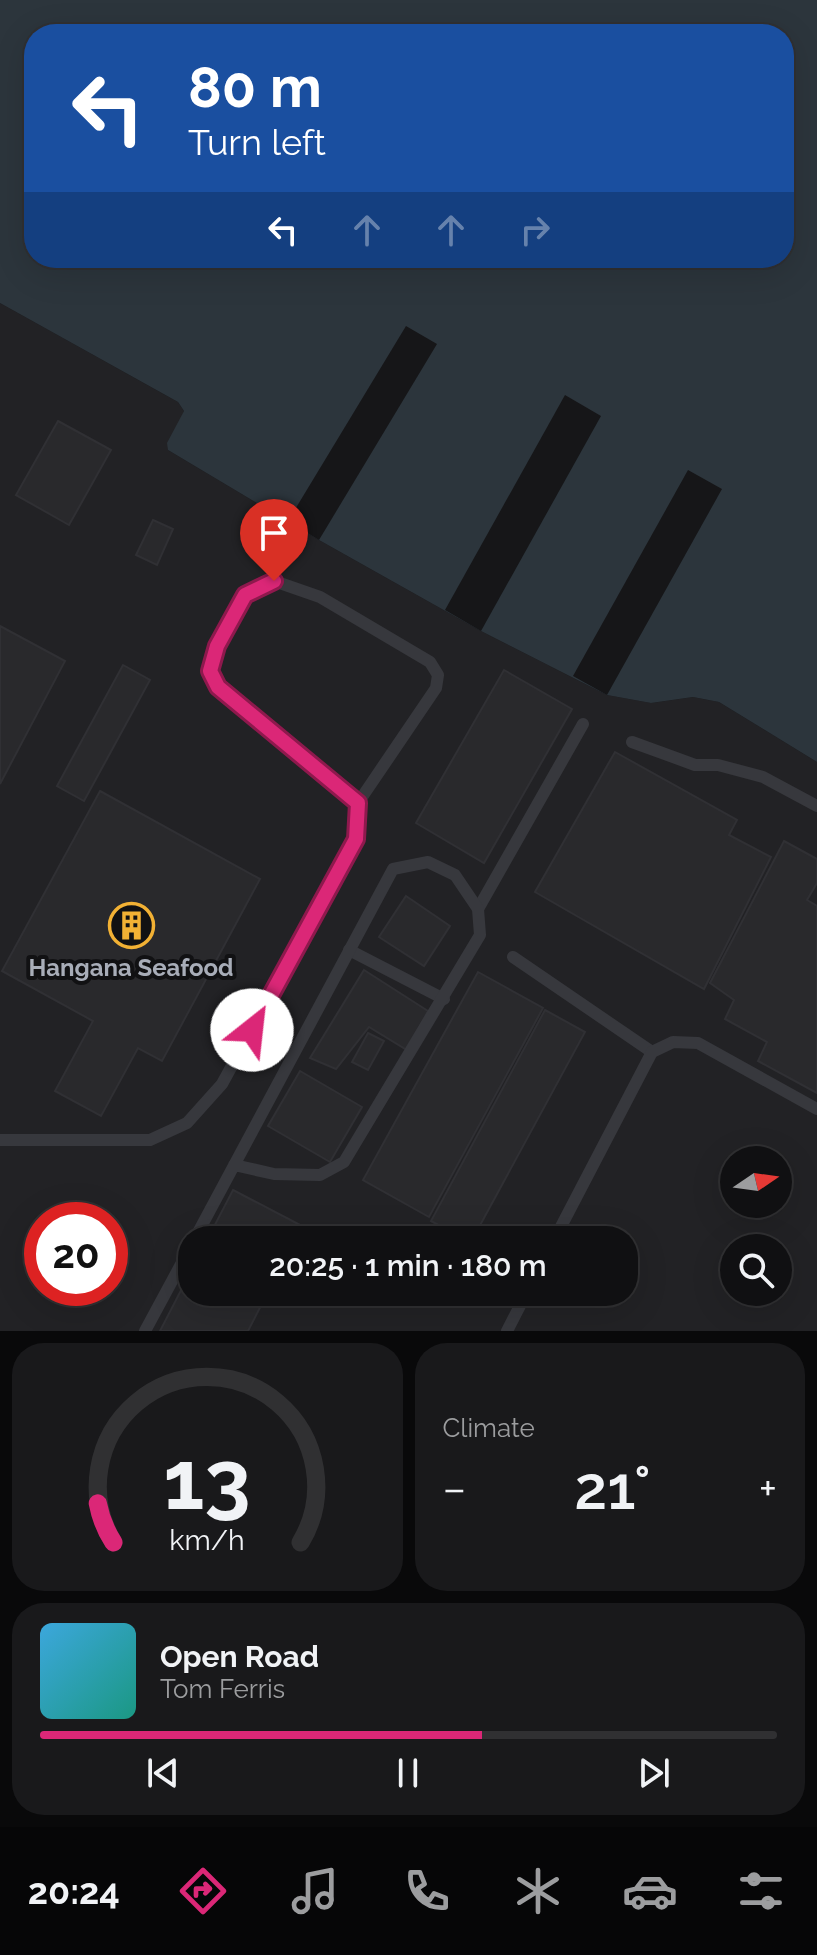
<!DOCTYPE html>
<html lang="en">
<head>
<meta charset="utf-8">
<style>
  body { margin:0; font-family:Raleway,sans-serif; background:#19191b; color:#f1f3f6; height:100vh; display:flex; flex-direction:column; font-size:30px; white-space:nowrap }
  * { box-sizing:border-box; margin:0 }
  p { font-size:26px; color:#9c9d9f }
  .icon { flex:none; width:44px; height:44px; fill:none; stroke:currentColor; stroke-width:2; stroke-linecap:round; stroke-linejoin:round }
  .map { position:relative; height:1331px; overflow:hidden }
  .panel { display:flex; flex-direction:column; gap:12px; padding:12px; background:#09090a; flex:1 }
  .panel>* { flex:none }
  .top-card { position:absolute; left:24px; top:24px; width:770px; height:244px; border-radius:32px; box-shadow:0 8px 32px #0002,0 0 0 2px #303032; background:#1a4fa0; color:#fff; overflow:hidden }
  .needle { width:52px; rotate:77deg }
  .tools { position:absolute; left:720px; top:1146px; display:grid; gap:16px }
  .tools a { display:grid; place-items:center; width:72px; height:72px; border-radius:50%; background:#101012; box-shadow:0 8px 32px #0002,0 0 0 2px #303032; font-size:40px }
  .speed { position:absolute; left:24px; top:1202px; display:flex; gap:16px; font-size:40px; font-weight:700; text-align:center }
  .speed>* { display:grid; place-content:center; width:104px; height:104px; border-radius:50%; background:#101012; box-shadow:0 8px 32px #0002,0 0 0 2px #303032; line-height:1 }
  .speed .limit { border:12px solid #d22; background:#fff; color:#111 }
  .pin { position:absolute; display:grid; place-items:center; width:68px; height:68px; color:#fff; margin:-82px -34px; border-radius:50% 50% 50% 0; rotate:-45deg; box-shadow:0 0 8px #0007 }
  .pin .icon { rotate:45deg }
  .me { position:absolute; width:88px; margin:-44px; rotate:29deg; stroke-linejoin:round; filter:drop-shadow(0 0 6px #0008) }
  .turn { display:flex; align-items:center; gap:28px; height:168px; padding:0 32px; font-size:36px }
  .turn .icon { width:104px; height:104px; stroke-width:2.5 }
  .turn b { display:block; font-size:56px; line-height:68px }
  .lanes { display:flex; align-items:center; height:76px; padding:0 32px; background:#0003; justify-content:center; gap:40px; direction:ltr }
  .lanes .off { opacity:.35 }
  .big { font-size:60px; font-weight:600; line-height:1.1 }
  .panel .card { flex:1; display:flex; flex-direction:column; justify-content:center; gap:12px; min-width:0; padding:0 28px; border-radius:32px; background:#19191b }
  .panel .dial { align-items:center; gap:0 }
  .dial svg { height:208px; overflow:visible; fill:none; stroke:#303032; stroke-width:7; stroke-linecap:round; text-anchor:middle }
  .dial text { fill:#f1f3f6; stroke:none }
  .song { display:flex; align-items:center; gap:24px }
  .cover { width:96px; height:96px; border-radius:12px; background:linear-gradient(135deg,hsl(200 70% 55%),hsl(170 70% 35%)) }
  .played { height:8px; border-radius:4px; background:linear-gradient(90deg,#db2777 60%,#303032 60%) }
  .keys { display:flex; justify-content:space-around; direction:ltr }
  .heat { display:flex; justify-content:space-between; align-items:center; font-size:44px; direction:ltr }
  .panel .tiles { flex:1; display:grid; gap:12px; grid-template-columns:1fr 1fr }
  .card:last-child { grid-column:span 2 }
  .trip { position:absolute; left:178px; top:1226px; width:460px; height:80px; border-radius:32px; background:#101012; box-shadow:0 8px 32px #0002,0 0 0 2px #303032; font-weight:600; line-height:80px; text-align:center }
  .tabs { display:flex; height:128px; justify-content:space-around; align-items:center; background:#060607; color:#9c9d9f }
  .tabs .icon { width:56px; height:56px }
  .tabs .active { color:#db2777 }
  .tabs b { font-size:36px; color:#f1f3f6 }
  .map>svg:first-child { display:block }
</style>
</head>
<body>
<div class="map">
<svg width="817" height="1331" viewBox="0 0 817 1331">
  <rect width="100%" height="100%" fill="#161618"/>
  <path fill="#222225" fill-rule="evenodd" d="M 0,303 L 178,402 L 184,411 L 168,450 L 319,540 L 481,631 L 607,695 L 651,703 L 693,697 L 719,702 L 817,762 L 817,1331 L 0,1331 ZM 734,1160 L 778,1160 L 778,1204 L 734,1204 ZM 42,1220 L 110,1220 L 110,1288 L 42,1288 ZM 192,1240 L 624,1240 L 624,1292 L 192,1292 ZM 734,1248 L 778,1248 L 778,1292 L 734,1292 Z"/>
  <path fill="#2c353c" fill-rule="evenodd" d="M 0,0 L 817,0 L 817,762 L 719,702 L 693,697 L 651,703 L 607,695 L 481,631 L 319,540 L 168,450 L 167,443 L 184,411 L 178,402 L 0,303 ZM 34,34 L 784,34 L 784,258 L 34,258 Z"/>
  <g fill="#161618">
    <polygon points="406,326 437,344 319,540 288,521"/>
    <polygon points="565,395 601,416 481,631 445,610"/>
    <polygon points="688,470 722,489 607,695 573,676"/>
  </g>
  <g fill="#29292c" stroke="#303034" stroke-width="2">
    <polygon points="58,421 111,450 69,525 16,495"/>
    <polygon points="153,520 173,529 157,565 136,555"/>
    <polygon points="0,626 65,661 0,784"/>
    <polygon points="123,665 150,680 84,801 57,786"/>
    <polygon points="504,670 572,709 484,863 416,823"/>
    <polygon points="615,752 737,820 729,835 771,857 704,989 535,892"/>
    <polygon points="100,791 260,879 162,1061 138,1048 101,1116 55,1091 93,1021 2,971"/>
    <polygon points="784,841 817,859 817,883 807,900 817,906 817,1093 758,1061 767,1042 725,1019 734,1000 710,983"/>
    <polygon points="406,896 450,926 424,966 379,937"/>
    <polygon points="364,970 428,1011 407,1050 369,1027 336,1069 310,1058"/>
    <polygon points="478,972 543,1008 429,1217 363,1180"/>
    <polygon points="545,1010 585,1032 472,1240 466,1240 431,1221"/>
    <polygon points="368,1033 384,1041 368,1070 352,1062"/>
    <polygon points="300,1071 362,1107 330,1162 268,1126"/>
    <polygon points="233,1190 302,1226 294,1240 207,1240"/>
    <polygon points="192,1269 192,1292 268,1292 248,1331 160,1331"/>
  </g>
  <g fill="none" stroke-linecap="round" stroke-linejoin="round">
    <g stroke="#37383d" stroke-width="12">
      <polyline points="632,742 695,765 718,765 763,777 817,806"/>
      <polyline points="478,909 583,724"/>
      <polyline points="349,950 444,999"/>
      <polyline points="513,957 652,1052"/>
      <polyline points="0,1140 150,1140 187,1123 222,1084 356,839 358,803 436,688 438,675 430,662 320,597 274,581 245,595 217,646 210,671 218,687 358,803"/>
      <polyline points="194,1240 393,869 428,862 455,875 478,909 480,935 344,1162 320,1175 274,1174 234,1165"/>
      <polyline points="554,1240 652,1052 673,1042 698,1043 817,1109"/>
      <polyline points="145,1331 192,1244"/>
      <polyline points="507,1331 527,1292"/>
    </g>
  </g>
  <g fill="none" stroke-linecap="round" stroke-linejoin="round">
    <defs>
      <polyline id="route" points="252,1030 356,839 358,803 218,687 210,671 217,646 245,595 274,581"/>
    </defs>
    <use href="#route" stroke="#8e194d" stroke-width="20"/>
    <use href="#route" stroke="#db2777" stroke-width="14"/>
  </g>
  <defs>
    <symbol id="building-ring" viewBox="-11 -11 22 22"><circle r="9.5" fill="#111113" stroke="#f2b134" stroke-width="1.5"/><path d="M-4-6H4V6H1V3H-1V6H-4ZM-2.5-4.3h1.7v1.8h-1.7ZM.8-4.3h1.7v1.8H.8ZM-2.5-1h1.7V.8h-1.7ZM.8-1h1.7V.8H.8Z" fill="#f2b134"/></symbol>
  </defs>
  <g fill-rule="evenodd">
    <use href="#building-ring" x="106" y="900" width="51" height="51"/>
  </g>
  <g text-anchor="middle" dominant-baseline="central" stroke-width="8" stroke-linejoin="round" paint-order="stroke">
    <g font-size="24" font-weight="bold" fill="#a8adb8" stroke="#111113">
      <text x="131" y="967">Hangana Seafood</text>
    </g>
  </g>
</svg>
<div class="tools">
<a><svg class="needle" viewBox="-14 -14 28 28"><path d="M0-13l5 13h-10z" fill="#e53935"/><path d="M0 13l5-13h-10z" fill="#9c9d9f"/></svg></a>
<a><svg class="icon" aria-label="search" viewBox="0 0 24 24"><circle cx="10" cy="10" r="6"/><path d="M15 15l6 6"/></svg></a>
</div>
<div class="speed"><div class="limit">20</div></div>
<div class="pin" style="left:274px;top:581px;background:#d93025"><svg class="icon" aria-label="arrive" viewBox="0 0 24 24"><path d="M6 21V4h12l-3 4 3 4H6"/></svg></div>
<svg class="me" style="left:252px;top:1030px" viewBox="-20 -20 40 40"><circle r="19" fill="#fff"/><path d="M0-13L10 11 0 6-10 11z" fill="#db2777"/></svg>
<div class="trip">20:25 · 1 min · 180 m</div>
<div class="top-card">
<div class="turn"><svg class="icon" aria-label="left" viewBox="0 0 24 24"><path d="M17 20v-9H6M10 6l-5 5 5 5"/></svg><div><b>80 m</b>Turn left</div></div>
<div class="lanes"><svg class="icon" aria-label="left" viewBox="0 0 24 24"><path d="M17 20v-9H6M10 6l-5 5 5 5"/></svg><svg class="icon off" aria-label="ahead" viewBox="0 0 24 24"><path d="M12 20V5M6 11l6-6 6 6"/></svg><svg class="icon off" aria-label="ahead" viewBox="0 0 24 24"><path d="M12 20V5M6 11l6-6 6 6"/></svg><svg class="icon off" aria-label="right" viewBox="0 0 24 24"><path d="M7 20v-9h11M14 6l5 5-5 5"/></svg></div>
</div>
</div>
<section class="panel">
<div class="tiles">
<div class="card dial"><svg viewBox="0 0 100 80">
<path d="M14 69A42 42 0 1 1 86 69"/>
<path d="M14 69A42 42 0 0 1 8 54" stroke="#db2777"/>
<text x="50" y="56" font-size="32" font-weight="700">13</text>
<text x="50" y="72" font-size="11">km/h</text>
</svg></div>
<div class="card"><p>Climate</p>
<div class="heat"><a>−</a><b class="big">21°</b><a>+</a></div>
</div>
<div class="card">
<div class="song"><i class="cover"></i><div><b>Open Road</b><p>Tom Ferris</p></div></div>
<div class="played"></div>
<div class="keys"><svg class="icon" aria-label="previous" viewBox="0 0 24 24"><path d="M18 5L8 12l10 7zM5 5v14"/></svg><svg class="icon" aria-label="pause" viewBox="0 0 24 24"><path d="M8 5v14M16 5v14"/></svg><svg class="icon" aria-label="next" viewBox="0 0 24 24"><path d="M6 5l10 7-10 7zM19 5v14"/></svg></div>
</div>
</div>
</section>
<nav class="tabs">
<b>20:24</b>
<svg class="icon active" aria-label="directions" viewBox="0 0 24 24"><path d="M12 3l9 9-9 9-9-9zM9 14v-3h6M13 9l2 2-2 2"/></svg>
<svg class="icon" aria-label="music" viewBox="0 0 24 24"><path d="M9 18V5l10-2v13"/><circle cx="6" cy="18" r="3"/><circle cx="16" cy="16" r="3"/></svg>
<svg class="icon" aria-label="phone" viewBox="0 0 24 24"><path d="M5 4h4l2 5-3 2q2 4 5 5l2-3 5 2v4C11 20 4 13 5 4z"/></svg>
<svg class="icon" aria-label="climate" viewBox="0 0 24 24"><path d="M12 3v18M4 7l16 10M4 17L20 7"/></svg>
<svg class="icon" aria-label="car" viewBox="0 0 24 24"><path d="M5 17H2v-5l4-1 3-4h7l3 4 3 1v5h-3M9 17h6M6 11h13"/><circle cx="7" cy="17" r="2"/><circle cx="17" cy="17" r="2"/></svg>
<svg class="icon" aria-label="filters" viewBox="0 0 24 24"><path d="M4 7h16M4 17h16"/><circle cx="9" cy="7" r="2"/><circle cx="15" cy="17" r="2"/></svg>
</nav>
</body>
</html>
